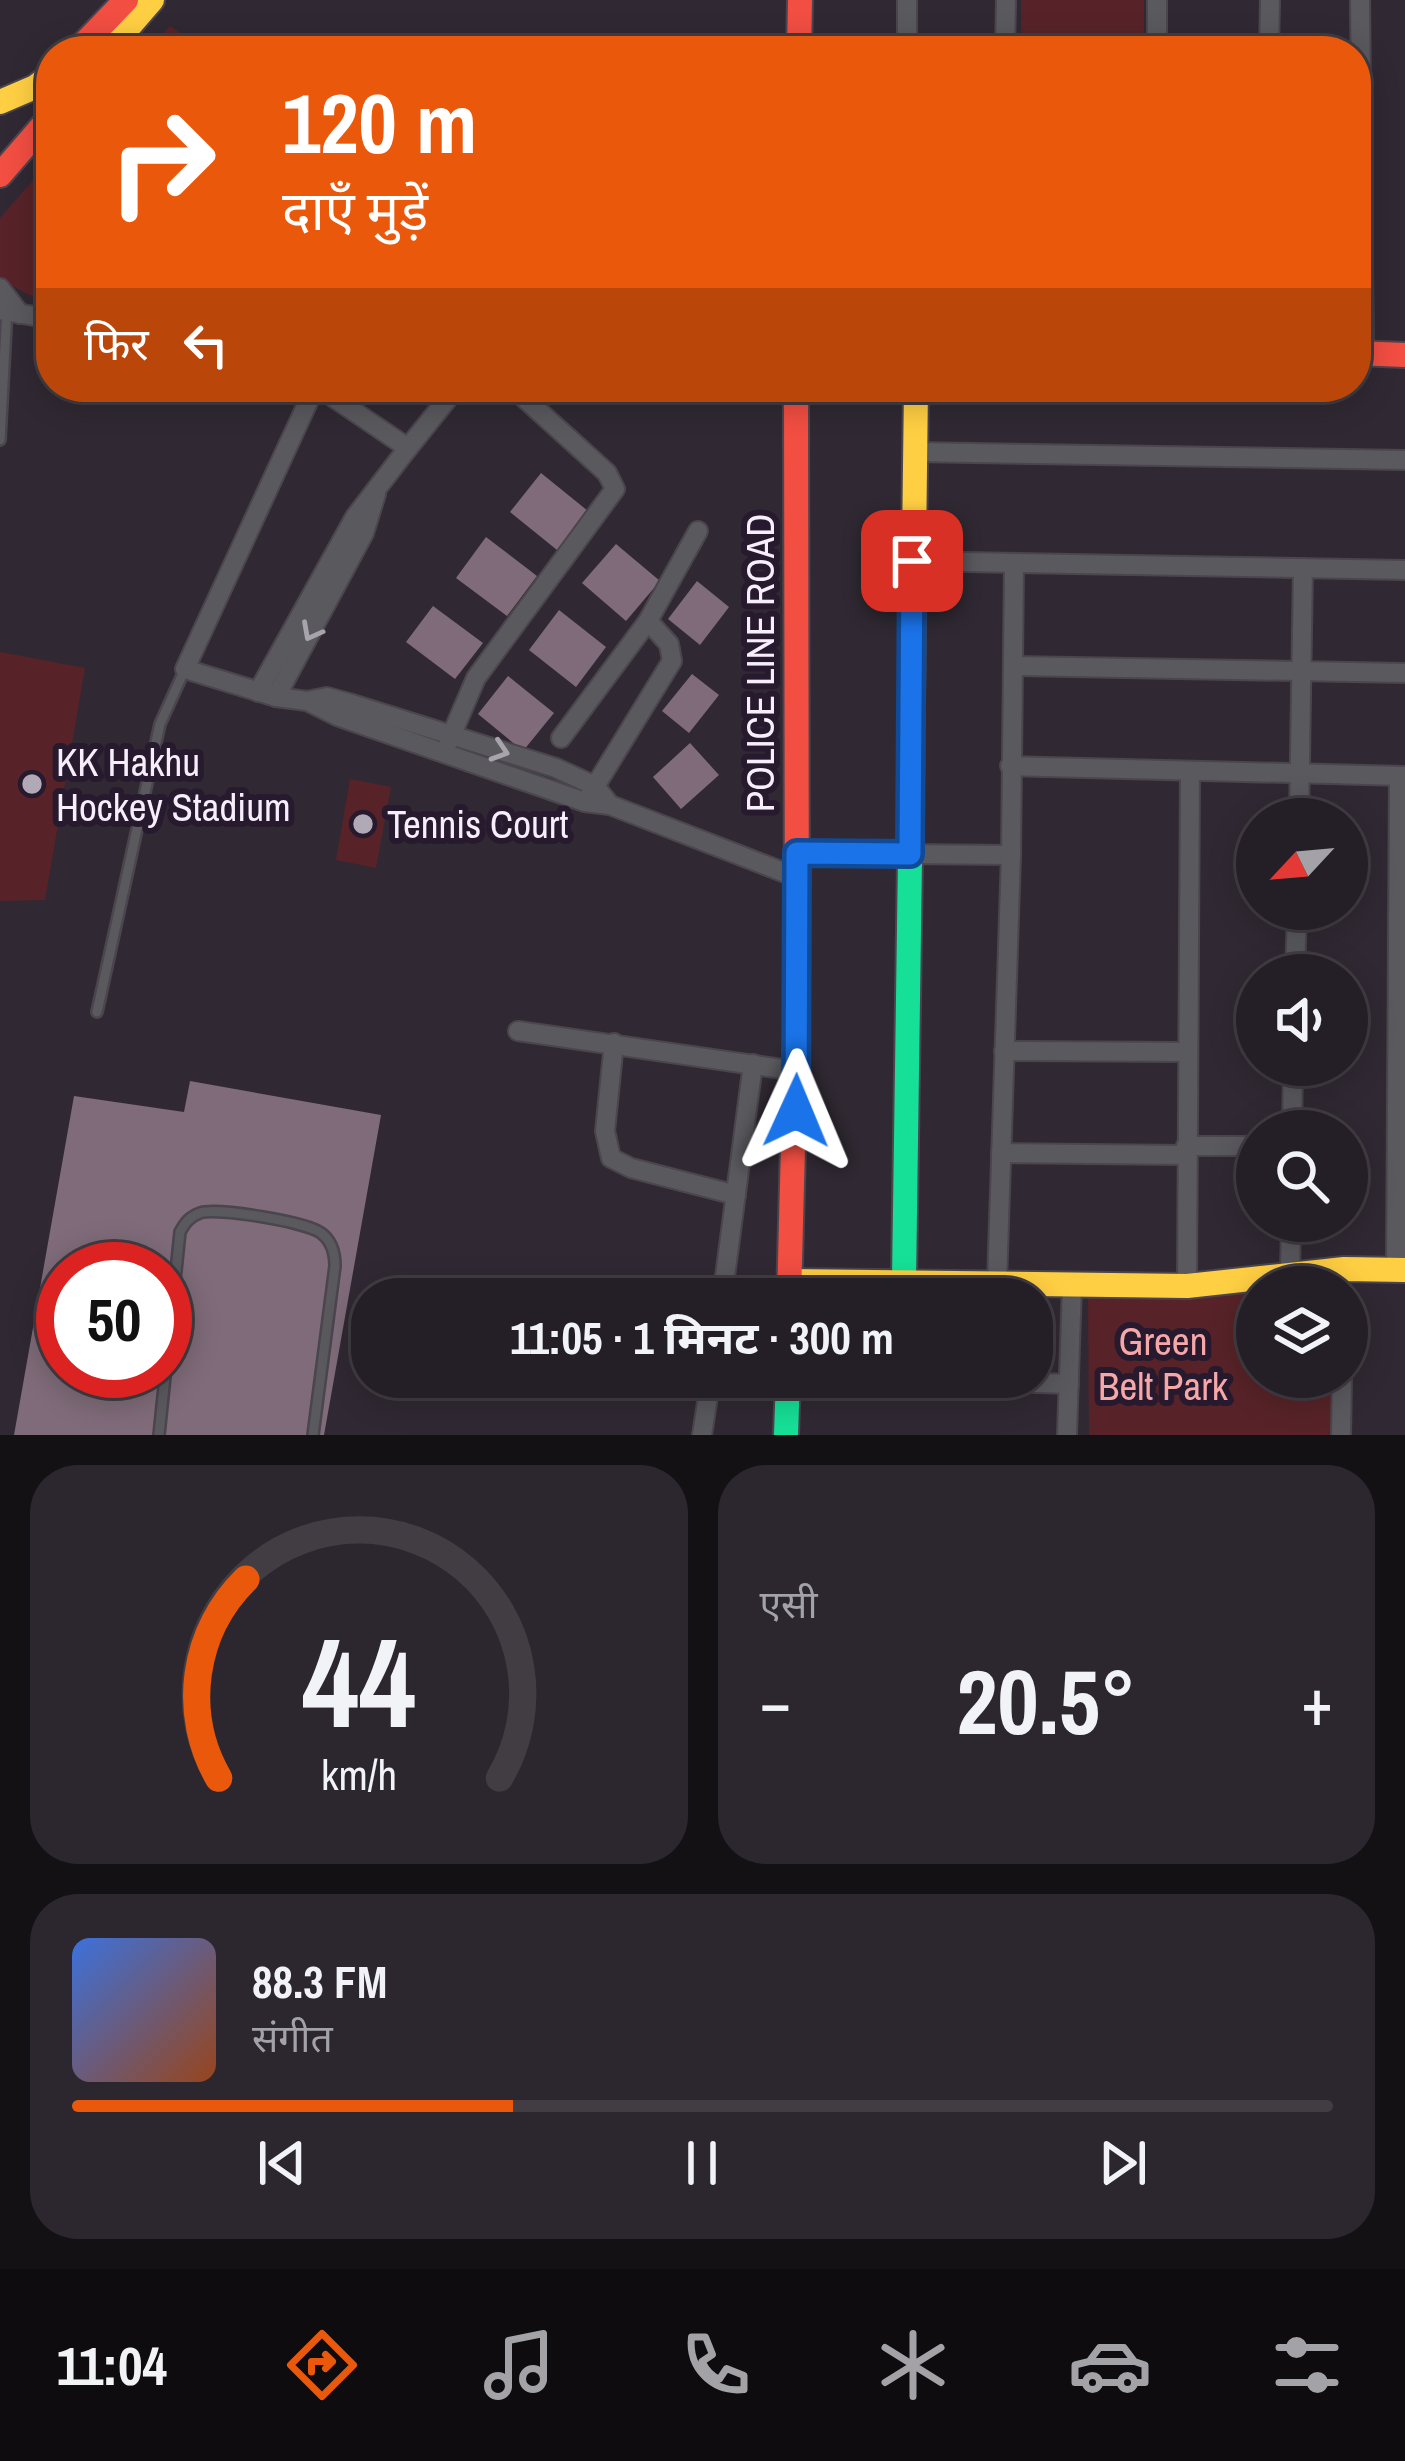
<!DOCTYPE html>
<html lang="hi">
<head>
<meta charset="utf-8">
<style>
  body { margin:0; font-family:"Archivo Narrow","Noto Sans Devanagari",sans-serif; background:#2c272e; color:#f1f3f6; height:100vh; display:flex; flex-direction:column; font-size:45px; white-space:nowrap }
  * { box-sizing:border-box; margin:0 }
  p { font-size:39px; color:#a3a2a7 }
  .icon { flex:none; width:66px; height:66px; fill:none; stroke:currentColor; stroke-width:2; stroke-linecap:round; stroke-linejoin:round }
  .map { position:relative; height:1435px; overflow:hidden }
  .side { display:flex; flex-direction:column; gap:30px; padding:30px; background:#141115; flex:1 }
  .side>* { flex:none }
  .guide { position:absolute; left:36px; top:36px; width:1335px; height:366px; border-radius:48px; box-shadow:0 6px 30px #0003,0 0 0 3px #413d43; background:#ea580c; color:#fff; overflow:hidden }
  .needle { width:78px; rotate:244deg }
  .tools { position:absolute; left:1236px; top:798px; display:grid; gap:24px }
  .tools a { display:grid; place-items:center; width:132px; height:132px; border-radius:50%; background:#241f26; box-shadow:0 6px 30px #0003,0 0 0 3px #413d43; font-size:60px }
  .speed { position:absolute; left:36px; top:1242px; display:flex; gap:24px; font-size:60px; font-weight:700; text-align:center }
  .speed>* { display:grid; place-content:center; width:156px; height:156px; border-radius:50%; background:#241f26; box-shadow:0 6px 30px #0003,0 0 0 3px #413d43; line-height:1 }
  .speed .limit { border:18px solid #d22; background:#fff; color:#111 }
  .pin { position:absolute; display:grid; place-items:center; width:102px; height:102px; color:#fff; margin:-51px; border-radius:24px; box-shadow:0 6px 18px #0006 }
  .me { position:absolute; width:132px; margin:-66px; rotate:1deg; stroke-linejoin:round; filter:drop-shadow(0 0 9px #0008) }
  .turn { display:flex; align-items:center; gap:42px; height:252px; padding:0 48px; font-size:54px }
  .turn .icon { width:156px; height:156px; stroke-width:2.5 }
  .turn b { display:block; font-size:84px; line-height:102px }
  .then { display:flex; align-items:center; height:114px; padding:0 48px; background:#0003; gap:24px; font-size:45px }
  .big { font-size:90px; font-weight:700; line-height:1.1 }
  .side .card { flex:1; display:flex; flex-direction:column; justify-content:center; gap:18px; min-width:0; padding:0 42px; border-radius:48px; background:#2c272e }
  .side .dial { align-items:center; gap:0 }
  .dial svg { height:312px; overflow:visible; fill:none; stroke:#413d43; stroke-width:7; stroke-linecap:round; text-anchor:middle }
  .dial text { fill:#f1f3f6; stroke:none }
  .song { display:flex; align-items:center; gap:36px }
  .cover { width:144px; height:144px; border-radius:18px; background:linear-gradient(135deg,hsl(220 70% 55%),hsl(20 70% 35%)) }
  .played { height:12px; border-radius:6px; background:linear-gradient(90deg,#ea580c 35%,#413d43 35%) }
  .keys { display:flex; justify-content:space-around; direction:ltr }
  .heat { display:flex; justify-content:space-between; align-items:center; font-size:66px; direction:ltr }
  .side .tiles { flex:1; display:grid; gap:30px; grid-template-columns:1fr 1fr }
  .card:last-child { grid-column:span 2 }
  .trip { position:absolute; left:351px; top:1278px; width:702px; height:120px; border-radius:48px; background:#241f26; box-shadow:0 6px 30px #0003,0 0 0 3px #413d43; font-weight:700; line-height:120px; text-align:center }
  .tabs { display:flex; height:192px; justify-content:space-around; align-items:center; background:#0e0c0f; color:#a3a2a7 }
  .tabs .icon { width:84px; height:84px }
  .tabs .selected { color:#ea580c }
  .tabs b { font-size:54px; color:#f1f3f6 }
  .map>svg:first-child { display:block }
</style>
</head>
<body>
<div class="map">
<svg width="1405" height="1435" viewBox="0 0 1405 1435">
  <rect width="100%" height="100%" fill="#302933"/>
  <g fill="#572328">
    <rect x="1021" y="0" width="123" height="51"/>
    <polygon points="170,26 206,51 148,51"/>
    <polygon points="51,160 51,299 29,295 0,279 0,218"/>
    <polygon points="0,652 85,668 45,900 0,901"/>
    <polygon points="350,779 391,787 376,868 336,860"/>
    <polygon points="1088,1288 1257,1289 1257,1377 1335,1377 1334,1435 1089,1435"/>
  </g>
  <g fill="#7f6b79" fill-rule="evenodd">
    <polygon points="541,473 588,511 557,550 510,512"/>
    <polygon points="486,537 537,576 507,616 456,578"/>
    <polygon points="616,544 660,581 626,621 582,583"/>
    <polygon points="697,581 729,607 700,645 668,619"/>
    <polygon points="433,606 483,643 455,679 406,642"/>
    <polygon points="559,610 606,647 576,687 529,650"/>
    <polygon points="692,674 719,695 689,733 662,711"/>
    <polygon points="508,676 554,713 523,751 478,714"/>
    <polygon points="690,743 719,775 681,809 653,777"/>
    <path d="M 190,1081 L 381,1115 L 324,1435 L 14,1435 L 74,1096 L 184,1112 ZM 63,1269 L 165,1269 L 165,1371 L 63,1371 Z"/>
  </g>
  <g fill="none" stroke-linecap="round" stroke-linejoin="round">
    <defs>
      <g id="lane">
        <polyline points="0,440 7,309"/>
        <polyline points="97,1012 160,724 185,669"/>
        <path d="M 159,1435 L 180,1232 C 185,1223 189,1217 200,1213 C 216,1207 307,1222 321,1233 C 332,1241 335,1253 335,1266 L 313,1435"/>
      </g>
      <g id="street">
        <polyline points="1360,0 1364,354"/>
        <polyline points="907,51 907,0"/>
        <polyline points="1005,51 1006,0"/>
        <polyline points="1157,51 1157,0"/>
        <polyline points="1269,51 1270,0"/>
        <polyline points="0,288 20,314"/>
        <polyline points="0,310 51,319"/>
        <polyline points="315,387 185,669 276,697 307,701 327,697 349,703 451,735 556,768 595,786 610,805"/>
        <polyline points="408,448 457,387"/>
        <polyline points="913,452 1405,460"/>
        <polyline points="912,561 1405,570"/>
        <polyline points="1013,666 1405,673"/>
        <polyline points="258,692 355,517 408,448 318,387"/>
        <polyline points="276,697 364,533 376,494"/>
        <polyline points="307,701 337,716 585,802 610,805 796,877"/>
        <polyline points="561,738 648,621 698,531"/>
        <polyline points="449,741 476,678 615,489 607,473 512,387"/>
        <polyline points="1010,766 1405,776"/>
        <polyline points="591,793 672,661 669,644 648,621"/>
        <polyline points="1299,819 1303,568"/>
        <polyline points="797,853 1011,855"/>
        <polyline points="1295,975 1297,909"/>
        <polyline points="518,1031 796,1071"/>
        <polyline points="614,1043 605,1131 611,1158 631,1168 736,1195"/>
        <polyline points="1004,1051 1188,1052"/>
        <polyline points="1292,1131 1293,1065"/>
        <polyline points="1186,1146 1257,1146"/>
        <polyline points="1001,1153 1186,1155"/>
        <polyline points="1396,1269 1399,776"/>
        <polyline points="1290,1275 1291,1221"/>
        <polyline points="997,1283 1011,855 1014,563"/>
        <polyline points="1187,1286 1190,771"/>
        <polyline points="722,1299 753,1064"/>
        <polyline points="864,1377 1069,1384"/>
        <polyline points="702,1435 711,1377"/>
        <polyline points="1067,1435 1072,1284"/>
        <polyline points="1341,1435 1342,1377"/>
      </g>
      <g id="fast">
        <polyline points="904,1281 911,788"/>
        <polyline points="786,1435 788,1377"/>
      </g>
      <g id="slow">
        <polyline points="108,51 152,0"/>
        <polyline points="0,102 35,87 51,75"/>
        <polyline points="911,788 916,387"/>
        <polyline points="790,1281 1187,1286 1344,1269 1405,1270"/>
      </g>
      <g id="jam">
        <polyline points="77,51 126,0"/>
        <polyline points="799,51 800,0"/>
        <polyline points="0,175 51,116"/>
        <polyline points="1356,353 1405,355"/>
        <polyline points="789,1299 797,995 796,387"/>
      </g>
    </defs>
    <use href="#lane" stroke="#4b454e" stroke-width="14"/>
    <use href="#street" stroke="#4b454e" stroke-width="22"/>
    <use href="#fast" stroke="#4b454e" stroke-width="28"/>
    <use href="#slow" stroke="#4b454e" stroke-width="28"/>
    <use href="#jam" stroke="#4b454e" stroke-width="28"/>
    <use href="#lane" stroke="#5a595e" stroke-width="9"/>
    <use href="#street" stroke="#5a595e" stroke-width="18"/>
    <use href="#fast" stroke="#16e098" stroke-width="24"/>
    <use href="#slow" stroke="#ffcf43" stroke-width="24"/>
    <use href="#jam" stroke="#f24e42" stroke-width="24"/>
  </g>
  <defs><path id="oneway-chevron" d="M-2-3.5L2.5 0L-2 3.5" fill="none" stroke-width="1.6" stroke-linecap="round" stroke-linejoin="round" transform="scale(3)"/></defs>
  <g stroke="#a8a4ac">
    <use href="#oneway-chevron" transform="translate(311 632) rotate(118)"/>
    <use href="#oneway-chevron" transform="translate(500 751) rotate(18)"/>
  </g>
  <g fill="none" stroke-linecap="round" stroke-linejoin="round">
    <defs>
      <polyline id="route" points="796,1111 797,853 910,854 912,561"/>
    </defs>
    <use href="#route" stroke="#114b97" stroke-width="30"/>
    <use href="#route" stroke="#1a73e8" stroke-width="21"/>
  </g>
  <g fill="#b1a9b5" stroke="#271a2e" stroke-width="4.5">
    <circle cx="32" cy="784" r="12"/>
    <circle cx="363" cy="824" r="12"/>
  </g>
  <g text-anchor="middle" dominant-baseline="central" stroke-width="12" stroke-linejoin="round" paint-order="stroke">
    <g font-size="39" fill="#f6eefb" stroke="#271a2e">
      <text transform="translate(760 663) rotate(-90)">POLICE LINE ROAD</text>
    </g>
    <g font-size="39" fill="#f6eefb" stroke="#271a2e" text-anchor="start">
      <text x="56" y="762">KK Hakhu<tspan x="56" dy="45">Hockey Stadium</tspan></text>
      <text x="387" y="824">Tennis Court</text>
    </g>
    <g font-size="39" fill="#f6a8a9" stroke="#271a2e">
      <text x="1163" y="1341">Green<tspan x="1163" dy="45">Belt Park</tspan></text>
    </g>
  </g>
</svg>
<div class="tools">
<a><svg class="needle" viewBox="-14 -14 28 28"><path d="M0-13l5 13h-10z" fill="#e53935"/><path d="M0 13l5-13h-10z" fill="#a3a2a7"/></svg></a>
<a><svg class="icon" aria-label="sound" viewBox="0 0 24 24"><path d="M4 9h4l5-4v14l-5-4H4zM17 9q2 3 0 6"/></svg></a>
<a><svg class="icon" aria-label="search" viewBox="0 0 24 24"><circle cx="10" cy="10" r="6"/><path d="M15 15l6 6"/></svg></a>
<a><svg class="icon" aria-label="layers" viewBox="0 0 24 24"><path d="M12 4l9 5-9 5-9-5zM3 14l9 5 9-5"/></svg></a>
</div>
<div class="speed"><div class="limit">50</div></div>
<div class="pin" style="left:912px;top:561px;background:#d93025"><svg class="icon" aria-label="arrive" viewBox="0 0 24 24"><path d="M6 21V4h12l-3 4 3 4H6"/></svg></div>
<svg class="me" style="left:796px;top:1111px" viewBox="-20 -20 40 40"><path d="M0-17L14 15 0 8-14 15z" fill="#1a73e8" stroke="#fff" stroke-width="4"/></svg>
<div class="trip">11:05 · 1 मिनट · 300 m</div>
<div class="guide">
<div class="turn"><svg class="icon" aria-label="right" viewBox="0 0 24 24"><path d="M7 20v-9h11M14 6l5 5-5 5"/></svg><div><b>120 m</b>दाएँ मुड़ें</div></div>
<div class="then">फिर<svg class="icon" aria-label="left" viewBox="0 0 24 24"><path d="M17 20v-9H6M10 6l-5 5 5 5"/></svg></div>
</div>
</div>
<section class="side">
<div class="tiles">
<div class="card dial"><svg viewBox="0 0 100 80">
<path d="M14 69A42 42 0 1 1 86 69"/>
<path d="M14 69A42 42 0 0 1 21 18" stroke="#ea580c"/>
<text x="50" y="56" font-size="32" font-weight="700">44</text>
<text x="50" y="72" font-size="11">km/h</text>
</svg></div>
<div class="card"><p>एसी</p>
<div class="heat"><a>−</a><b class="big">20.5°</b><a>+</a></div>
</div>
<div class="card">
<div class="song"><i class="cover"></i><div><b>88.3 FM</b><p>संगीत</p></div></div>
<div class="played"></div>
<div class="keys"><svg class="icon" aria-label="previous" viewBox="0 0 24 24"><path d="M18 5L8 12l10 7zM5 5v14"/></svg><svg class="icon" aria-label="pause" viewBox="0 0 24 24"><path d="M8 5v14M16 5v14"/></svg><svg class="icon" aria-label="next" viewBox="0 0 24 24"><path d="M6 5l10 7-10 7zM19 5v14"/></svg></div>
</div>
</div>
</section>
<nav class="tabs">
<b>11:04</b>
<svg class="icon selected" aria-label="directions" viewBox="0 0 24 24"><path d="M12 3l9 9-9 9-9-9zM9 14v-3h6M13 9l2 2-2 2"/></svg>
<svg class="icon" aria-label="music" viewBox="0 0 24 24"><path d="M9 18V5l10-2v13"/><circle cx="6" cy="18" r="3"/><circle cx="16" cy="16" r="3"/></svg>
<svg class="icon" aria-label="phone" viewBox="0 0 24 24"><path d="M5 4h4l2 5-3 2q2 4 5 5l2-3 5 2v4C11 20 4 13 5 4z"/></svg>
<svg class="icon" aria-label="climate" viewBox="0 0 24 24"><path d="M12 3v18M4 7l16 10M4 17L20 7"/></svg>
<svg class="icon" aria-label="car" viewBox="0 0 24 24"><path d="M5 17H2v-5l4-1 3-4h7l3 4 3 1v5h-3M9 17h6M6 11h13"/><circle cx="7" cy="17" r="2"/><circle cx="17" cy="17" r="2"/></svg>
<svg class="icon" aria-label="filters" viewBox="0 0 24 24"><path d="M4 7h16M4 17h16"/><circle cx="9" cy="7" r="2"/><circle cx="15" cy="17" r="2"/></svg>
</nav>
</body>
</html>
